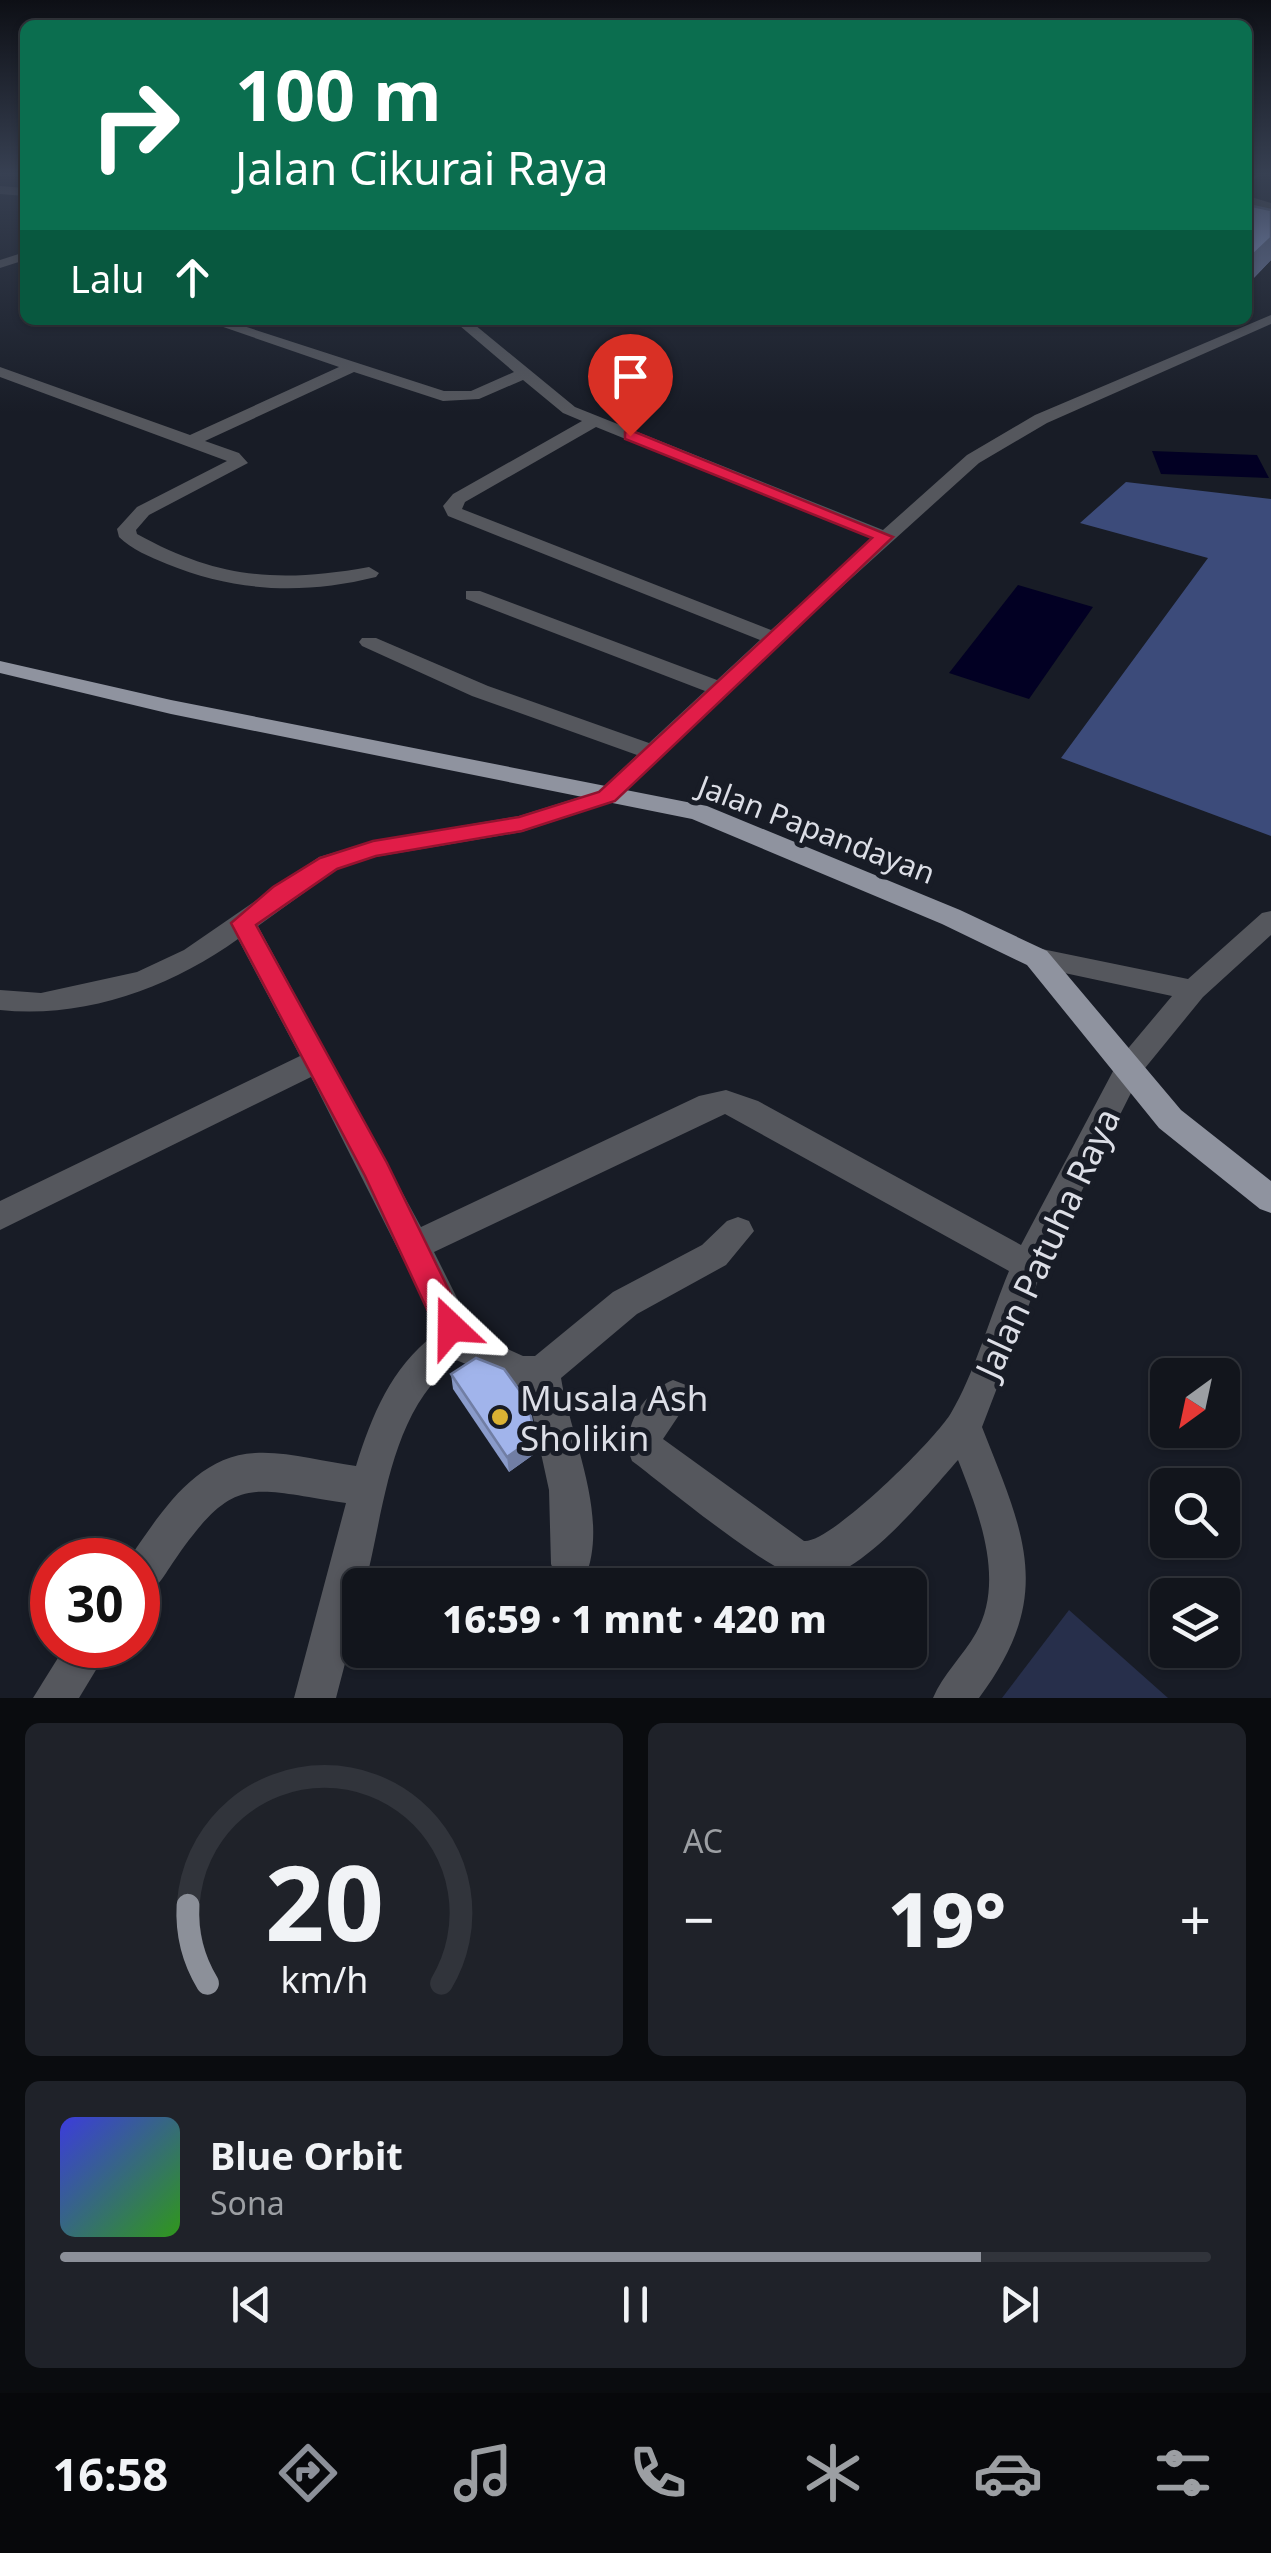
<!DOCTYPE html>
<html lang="id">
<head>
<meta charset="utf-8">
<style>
  body { margin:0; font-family:"Noto Sans",sans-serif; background:#1f2229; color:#f1f3f6; height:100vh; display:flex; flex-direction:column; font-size:38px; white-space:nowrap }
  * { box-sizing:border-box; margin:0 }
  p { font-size:32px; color:#9c9fa3 }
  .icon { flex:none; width:55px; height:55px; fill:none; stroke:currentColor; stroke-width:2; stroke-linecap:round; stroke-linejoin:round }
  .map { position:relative; height:1698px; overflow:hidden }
  .panel { display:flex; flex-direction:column; gap:25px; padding:25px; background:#0a0c0f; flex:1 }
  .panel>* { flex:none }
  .banner { position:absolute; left:20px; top:20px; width:1232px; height:305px; border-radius:15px; box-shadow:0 2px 8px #0004,0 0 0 2px #31343b; background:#0b6e4f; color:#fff; overflow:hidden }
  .needle { width:65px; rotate:213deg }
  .tools { position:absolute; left:1150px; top:1358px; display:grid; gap:20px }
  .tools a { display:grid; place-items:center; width:90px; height:90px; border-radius:15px; background:#12151c; box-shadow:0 2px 8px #0004,0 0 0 2px #31343b; font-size:50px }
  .speed { position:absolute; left:30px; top:1538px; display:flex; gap:20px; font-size:50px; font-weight:700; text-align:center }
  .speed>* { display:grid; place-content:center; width:130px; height:130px; border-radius:50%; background:#12151c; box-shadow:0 2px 8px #0004,0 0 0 2px #31343b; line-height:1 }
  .speed .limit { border:15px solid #d22; background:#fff; color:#111 }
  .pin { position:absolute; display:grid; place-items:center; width:85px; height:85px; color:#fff; margin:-102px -42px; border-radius:50% 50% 50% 0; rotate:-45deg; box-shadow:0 0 10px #0007 }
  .pin .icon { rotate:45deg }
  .me { position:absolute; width:110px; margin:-55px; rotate:337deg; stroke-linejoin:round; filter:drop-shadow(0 0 8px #0008) }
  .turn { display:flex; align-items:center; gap:35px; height:210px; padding:0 50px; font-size:45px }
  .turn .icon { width:130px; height:130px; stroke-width:2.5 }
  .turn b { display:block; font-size:70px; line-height:85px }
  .then { display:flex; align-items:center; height:95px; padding:0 50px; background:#0003; gap:20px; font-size:38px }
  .big { font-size:75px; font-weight:800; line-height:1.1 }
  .panel .card { flex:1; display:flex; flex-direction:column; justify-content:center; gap:15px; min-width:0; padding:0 35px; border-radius:15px; background:#1f2229 }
  .panel .dial { align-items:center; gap:0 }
  .dial svg { height:260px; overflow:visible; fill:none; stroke:#31343b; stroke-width:7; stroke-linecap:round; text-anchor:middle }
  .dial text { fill:#f1f3f6; stroke:none }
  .song { display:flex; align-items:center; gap:30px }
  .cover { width:120px; height:120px; border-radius:15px; background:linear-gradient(135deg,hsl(240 70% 55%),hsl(110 70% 35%)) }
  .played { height:10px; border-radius:5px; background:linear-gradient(90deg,#8c9099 80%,#31343b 80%) }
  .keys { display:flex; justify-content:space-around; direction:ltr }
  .heat { display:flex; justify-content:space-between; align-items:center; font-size:55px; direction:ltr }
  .panel .tiles { flex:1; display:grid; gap:25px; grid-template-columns:1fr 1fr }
  .card:last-child { grid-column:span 2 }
  .trip { position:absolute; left:342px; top:1568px; width:585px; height:100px; border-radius:15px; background:#12151c; box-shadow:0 2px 8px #0004,0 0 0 2px #31343b; font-weight:800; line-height:100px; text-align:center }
  .tabs { display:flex; height:160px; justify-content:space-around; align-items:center; background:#07080b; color:#9c9fa3 }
  .tabs .icon { width:70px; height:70px }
  .tabs .active { color:#8c9099 }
  .tabs b { font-size:45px; color:#f1f3f6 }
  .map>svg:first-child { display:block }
</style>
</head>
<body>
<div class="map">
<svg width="1271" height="1698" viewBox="0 0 1271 1698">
  <rect width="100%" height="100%" fill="#181c26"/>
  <polygon fill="#272f4b" points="1069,1610 1168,1698 1002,1698"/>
  <polygon fill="#3c4b7a" points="1126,482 1271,499 1271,836 1061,758 1208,558 1080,523"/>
  <g fill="#020023">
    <polygon points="1152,451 1257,455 1269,478 1161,474"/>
    <polygon points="1018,585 1093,607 1029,699 949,673"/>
  </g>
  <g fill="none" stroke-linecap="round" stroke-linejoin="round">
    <g fill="#55575d" fill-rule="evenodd">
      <polygon points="1248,175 1260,175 1248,185"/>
      <polygon points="0,186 25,188 25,196 0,194"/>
      <polygon points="1248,196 1271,203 1271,211 1248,204"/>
      <polygon points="25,252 25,260 0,268 0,260"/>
      <path d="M 1271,315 L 1271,324 L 1047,423 L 979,463 L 781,642 L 615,801 L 522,832 L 375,857 L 337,869 L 258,926 L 421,1227 L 699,1096 L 726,1090 L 758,1101 L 1021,1245 L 1120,1058 L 1172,996 L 1027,965 L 1023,958 L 1027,951 L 1037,948 L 1188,979 L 1262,913 L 1271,911 L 1271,935 L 1203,997 L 1141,1073 L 1043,1268 L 982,1427 C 1024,1534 1056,1595 979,1698 L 933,1698 C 943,1674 963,1656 976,1633 C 1006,1580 978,1511 958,1460 C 927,1495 861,1578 811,1581 C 780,1582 663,1484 632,1461 C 619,1430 643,1392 673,1380 L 686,1385 L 691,1397 L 663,1439 L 804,1541 C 830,1544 936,1439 951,1413 C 974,1375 991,1314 1009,1271 L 725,1114 L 434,1252 L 461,1306 L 468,1331 L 523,1356 L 535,1356 L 613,1292 L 702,1245 L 727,1221 L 738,1217 L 749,1221 L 754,1231 L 726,1265 L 637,1314 L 561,1378 C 571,1439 610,1517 585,1578 L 571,1584 L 557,1578 L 551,1564 L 549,1490 L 527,1389 L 456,1360 C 389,1414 385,1507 365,1585 L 360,1585 L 360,1606 L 336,1698 L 294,1698 L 346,1503 C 250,1489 235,1472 174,1561 C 163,1577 156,1592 138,1598 L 138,1560 L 128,1560 C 159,1516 194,1456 255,1453 C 287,1451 324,1462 356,1466 C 372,1415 391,1368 434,1335 L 427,1307 L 311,1077 L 0,1230 L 0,1201 L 300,1056 L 238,939 C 170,988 84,1019 0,1010 L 0,990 L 41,993 L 137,972 L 184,950 L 319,857 L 373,841 L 519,816 L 599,791 L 637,755 L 472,696 L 362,646 L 359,642 L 362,638 L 376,638 L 488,686 L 649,743 L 705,691 L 466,599 L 466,591 L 480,591 L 717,680 L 760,640 L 448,516 L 443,506 L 453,494 L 582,421 L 563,413 L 523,380 L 479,399 L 443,401 L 354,372 L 205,441 L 239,453 L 248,463 L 149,515 L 136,530 L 137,534 C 218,579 280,583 369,567 L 379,573 L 376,577 C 303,595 236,592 167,564 C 150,557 131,549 119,537 L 117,529 L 137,507 L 227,461 L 0,377 L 0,367 L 190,435 L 339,367 L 203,320 L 225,320 L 444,391 L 471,391 L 514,372 L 453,320 L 469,320 L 575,407 L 883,530 L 967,455 L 1035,415 ZM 596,427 L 873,539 L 771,630 L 462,509 L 465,502 Z"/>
      <polygon points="66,1645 111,1645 79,1698 33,1698"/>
    </g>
    <polygon fill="#8f939f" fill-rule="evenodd" points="0,661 171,700 707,806 960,910 1047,951 1181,1110 1271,1181 1271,1213 1260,1209 1159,1128 1027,965 942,924 692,819 171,714 0,673"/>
  </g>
  <g fill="#8a9bca">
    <polygon points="1248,205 1271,210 1271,260 1248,284"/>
    <polygon points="451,1374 537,1452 509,1472 453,1389"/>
  </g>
  <g fill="#717ea4">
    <polygon points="1271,238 1271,260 1248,284 1248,272 1252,256"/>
    <polygon points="535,1437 537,1452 509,1472 507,1457"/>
  </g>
  <g fill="#a1b4eb" stroke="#717ea4" stroke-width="2.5">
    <polygon points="1248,205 1271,210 1271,238 1252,256 1248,255"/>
    <polygon points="476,1358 504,1369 528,1402 535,1437 507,1457 451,1374"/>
  </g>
  <linearGradient id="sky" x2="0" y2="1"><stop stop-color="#0d0f15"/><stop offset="0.42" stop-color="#374052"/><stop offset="1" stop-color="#374052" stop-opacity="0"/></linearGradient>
  <rect width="1271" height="413" fill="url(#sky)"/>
  <polygon fill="#e11d48" stroke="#92132f" stroke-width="2.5" points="625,432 635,432 893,537 615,801 522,831 376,856 337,869 256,925 387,1163 462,1317 466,1327 462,1337 451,1341 440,1337 365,1176 231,923 273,887 320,858 373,841 519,817 599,792 872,538 625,439"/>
  <circle fill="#dbb233" stroke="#181c26" stroke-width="4" cx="500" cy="1417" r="10"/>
  <g text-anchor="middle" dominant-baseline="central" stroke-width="10" stroke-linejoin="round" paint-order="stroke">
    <g font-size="30" fill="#dcdee6" stroke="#181c26">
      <text transform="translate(817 829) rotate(21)">Jalan Papandayan</text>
    </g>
    <g font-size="35" fill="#dcdee6" stroke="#181c26">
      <text transform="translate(1047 1243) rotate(-65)">Jalan Patuha Raya</text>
    </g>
    <g font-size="35" fill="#dcdee6" stroke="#181c26" text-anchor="start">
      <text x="520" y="1397">Musala Ash<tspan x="520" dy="40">Sholikin</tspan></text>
    </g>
  </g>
</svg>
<div class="tools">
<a><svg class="needle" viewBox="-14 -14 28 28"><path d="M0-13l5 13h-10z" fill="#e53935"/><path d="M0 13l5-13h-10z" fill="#9c9fa3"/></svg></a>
<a><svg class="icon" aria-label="search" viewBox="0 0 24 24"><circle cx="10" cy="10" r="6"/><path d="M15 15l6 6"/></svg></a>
<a><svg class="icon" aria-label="layers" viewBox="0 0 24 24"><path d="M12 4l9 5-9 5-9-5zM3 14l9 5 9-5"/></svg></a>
</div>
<div class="speed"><div class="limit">30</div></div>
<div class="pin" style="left:630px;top:436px;background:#d93025"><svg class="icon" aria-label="arrive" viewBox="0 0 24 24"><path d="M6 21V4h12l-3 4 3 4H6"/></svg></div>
<svg class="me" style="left:451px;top:1327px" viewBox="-20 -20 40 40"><path d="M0-17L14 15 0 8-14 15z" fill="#e11d48" stroke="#fff" stroke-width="4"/></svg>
<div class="trip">16:59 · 1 mnt · 420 m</div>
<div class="banner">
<div class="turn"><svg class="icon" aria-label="right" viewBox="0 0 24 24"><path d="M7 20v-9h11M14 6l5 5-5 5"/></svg><div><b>100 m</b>Jalan Cikurai Raya</div></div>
<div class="then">Lalu<svg class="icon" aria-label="ahead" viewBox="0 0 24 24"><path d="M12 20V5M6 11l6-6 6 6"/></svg></div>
</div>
</div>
<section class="panel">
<div class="tiles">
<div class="card dial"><svg viewBox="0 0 100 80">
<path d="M14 69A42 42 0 1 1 86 69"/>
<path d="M14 69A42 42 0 0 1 8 45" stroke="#8c9099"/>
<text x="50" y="56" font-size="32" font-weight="700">20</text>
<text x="50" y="72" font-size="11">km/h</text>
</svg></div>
<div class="card"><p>AC</p>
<div class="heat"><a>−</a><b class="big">19°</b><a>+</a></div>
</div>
<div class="card">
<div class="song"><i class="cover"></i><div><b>Blue Orbit</b><p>Sona</p></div></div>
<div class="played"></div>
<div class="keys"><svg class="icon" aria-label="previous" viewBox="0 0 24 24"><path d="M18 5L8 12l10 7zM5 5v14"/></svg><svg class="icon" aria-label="pause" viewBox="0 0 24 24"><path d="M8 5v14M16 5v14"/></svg><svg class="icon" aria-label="next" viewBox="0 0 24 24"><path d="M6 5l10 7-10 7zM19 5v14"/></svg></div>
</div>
</div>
</section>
<nav class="tabs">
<b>16:58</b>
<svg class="icon active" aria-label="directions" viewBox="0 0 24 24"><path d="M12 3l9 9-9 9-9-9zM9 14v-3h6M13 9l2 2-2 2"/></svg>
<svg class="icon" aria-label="music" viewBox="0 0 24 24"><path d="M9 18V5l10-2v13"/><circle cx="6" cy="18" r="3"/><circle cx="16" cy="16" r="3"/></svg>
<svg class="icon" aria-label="phone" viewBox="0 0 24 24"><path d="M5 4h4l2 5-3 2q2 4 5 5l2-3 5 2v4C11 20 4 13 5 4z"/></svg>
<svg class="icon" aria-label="climate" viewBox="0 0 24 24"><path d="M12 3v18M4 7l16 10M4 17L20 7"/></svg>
<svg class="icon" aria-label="car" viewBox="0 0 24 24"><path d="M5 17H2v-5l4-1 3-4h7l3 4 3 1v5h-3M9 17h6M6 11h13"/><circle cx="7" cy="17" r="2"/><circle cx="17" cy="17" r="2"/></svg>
<svg class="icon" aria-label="filters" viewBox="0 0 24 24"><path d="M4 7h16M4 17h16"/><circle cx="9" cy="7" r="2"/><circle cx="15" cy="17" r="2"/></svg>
</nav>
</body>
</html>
